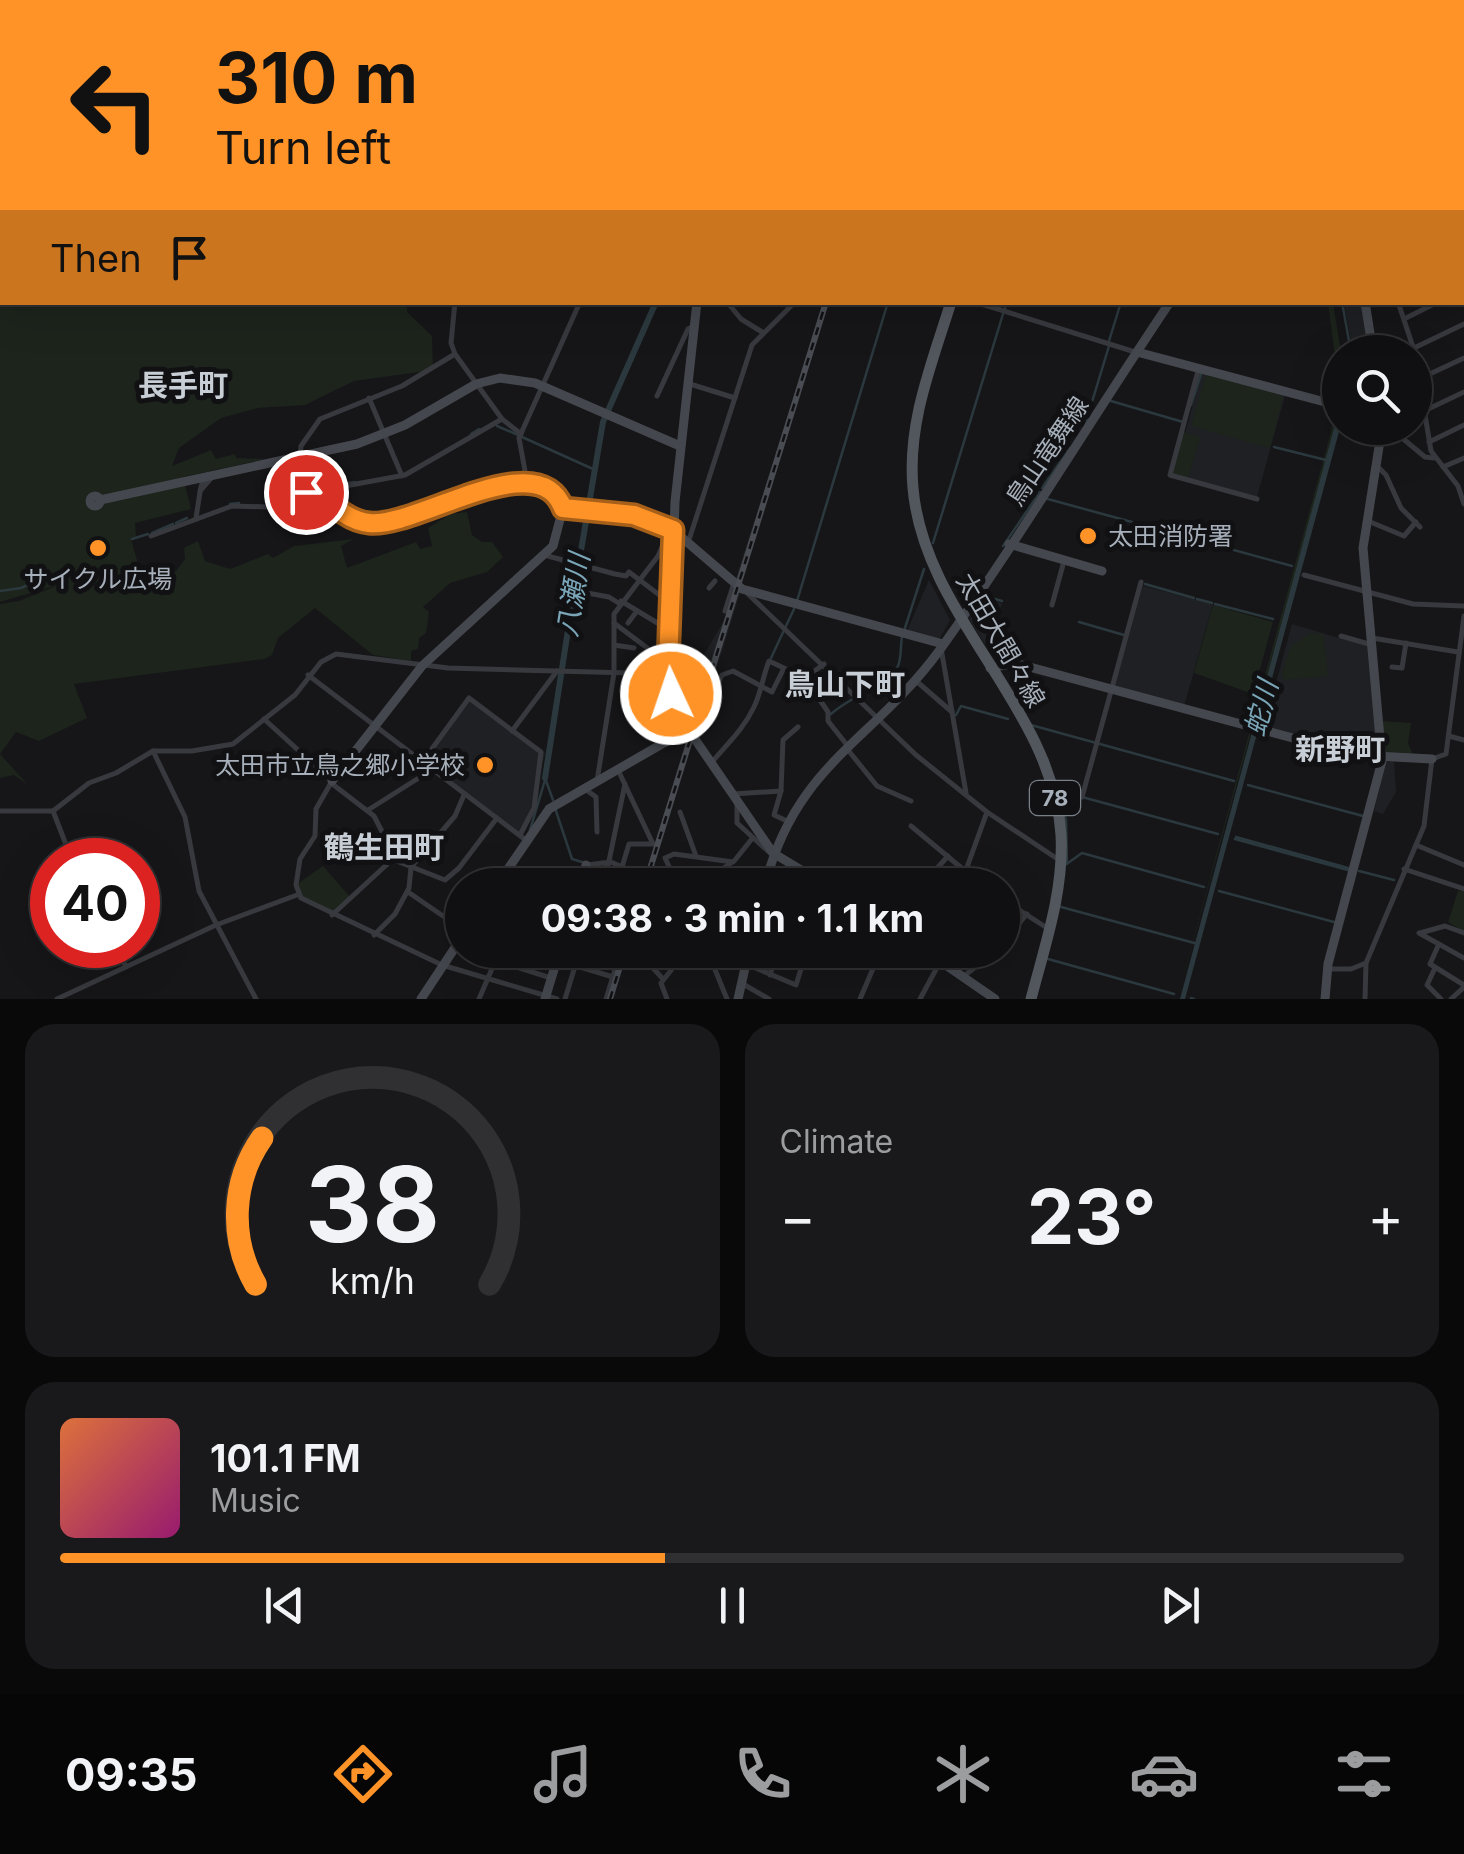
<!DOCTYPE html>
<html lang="en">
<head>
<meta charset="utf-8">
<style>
  body { margin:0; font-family:Inter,"Noto Sans JP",sans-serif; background:#19191b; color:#f1f3f6; height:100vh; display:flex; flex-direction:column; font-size:38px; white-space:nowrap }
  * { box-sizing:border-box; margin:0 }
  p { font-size:32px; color:#9c9d9f }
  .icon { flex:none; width:55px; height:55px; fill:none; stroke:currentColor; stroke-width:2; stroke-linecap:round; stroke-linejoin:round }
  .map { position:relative; height:999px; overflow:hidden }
  .drawer { display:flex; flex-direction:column; gap:25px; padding:25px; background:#09090a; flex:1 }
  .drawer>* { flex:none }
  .banner { position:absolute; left:0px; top:0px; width:1465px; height:305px; box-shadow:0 10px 40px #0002,0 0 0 2px #303032; background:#ff9327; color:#111; overflow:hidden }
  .tools { position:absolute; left:1322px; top:335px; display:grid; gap:20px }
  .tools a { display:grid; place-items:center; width:110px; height:110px; border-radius:50%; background:#101012; box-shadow:0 10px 40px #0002,0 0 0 2px #303032; font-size:50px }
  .speed { position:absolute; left:30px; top:838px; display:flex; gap:20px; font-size:50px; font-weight:700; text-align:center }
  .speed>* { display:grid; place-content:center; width:130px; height:130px; border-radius:50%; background:#101012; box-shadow:0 10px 40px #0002,0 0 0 2px #303032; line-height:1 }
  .speed .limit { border:15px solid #d22; background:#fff; color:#111 }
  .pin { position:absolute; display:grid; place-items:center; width:85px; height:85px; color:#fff; margin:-42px; border:5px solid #fff; border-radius:50%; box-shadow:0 2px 10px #0007 }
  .me { position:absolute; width:110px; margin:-55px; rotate:357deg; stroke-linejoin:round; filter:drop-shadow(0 0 8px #0008) }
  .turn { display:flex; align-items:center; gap:35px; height:210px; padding:0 50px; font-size:45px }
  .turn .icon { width:130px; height:130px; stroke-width:2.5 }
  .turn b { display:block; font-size:70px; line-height:85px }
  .then { display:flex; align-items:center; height:95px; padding:0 50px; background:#0003; gap:20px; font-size:38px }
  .big { font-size:75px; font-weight:700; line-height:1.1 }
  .drawer .widget { flex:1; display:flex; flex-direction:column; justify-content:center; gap:15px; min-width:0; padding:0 35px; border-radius:30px; background:#19191b }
  .drawer .dial { align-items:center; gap:0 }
  .dial svg { height:260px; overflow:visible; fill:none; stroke:#303032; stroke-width:7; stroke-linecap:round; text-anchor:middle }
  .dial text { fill:#f1f3f6; stroke:none }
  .song { display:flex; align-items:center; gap:30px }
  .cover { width:120px; height:120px; border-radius:15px; background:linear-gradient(135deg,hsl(20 70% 55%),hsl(320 70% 35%)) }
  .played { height:10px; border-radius:5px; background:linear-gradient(90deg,#ff9327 45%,#303032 45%) }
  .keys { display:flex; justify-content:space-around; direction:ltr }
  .heat { display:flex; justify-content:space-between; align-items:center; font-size:55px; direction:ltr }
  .drawer .tiles { flex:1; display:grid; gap:25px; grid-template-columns:1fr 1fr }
  .widget:last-child { grid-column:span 2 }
  .trip { position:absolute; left:445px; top:868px; width:575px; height:100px; border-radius:50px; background:#101012; box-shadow:0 10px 40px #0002,0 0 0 2px #303032; font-weight:700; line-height:100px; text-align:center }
  .dock { display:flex; height:160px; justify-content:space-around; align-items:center; background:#060607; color:#9c9d9f }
  .dock .icon { width:70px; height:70px }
  .dock .current { color:#ff9327 }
  .dock b { font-size:45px; color:#f1f3f6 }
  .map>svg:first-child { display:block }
</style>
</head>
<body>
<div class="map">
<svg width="1464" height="999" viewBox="0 0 1464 999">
  <rect width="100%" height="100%" fill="#161618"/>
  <g fill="#1f2023">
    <polygon points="824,303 829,303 741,586 735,581"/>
    <polygon points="1344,303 1362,303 1370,352 1353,352"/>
    <polygon points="1202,372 1285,395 1257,497 1174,474"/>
    <polygon points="929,580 950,620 939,640 907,631"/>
    <polygon points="1143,586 1213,604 1184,706 1114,685"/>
    <polygon points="735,587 740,593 714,677 718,679 695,734 688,724 693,673 725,619"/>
    <polygon points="978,599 1002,603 989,651 969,619"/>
    <polygon points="1292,624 1369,647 1379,749 1374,754 1264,727"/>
    <polygon points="469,698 545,753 523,838 423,761"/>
    <polygon points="688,734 693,740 654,866 643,885"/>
    <polygon points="1394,761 1396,792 1383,814 1374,811 1386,762"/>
  </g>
  <g fill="#1c241c">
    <polygon points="0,0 114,0 2,2 2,302 407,303 407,312 432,336 433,370 354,381 305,405 258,408 221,418 179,448 172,466 211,450 216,459 235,454 236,458 265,459 183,477 191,509 135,523 136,537 131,539 141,574 176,571 185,559 184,548 198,541 205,561 230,569 268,554 273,558 294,546 354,539 341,546 347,568 416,542 420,549 432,546 428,528 451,514 467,512 472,535 482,542 492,542 503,557 487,572 450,583 423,607 429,612 426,633 419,638 418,649 411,651 411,661 373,655 315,608 278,638 272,655 264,659 74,684 87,718 39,741 16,732 0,754 28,785 14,775 0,778 0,604 19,601 61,584 0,602"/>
    <polygon points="214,0 563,0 209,2"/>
    <polygon points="1328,303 1333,303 1341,352 1338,420 1177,999 1331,432 1338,380"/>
    <polygon points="1206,375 1283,396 1270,448 1191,426"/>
    <polygon points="1183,432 1200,437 1188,478 1173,473"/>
    <polygon points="1213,605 1273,622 1253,694 1194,673"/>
    <polygon points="1311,633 1323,634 1328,676 1285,680 1282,675 1290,647"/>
    <polygon points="1382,721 1411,723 1408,743 1413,755 1386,754"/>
    <polygon points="323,866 351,898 331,915 304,901 296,885"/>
    <polygon points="1458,891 1464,891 1464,932 1448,922"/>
  </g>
  <polygon fill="#2b393e" points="1340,406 1340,428 1185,999 1180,999"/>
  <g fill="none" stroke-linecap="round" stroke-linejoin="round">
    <g stroke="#2b393e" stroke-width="2.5">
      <polyline points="657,0 660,2"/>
      <polyline points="982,2 983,0"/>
      <polyline points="1214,2 1215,0"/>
      <polyline points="1265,2 1267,0"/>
      <polyline points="1342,302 1351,352"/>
      <polyline points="1005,308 1006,302"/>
      <polyline points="1109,341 1121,302"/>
      <polyline points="1111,401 1183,422"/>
      <polyline points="1191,405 1201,374"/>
      <polyline points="1085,425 1109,346"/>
      <polyline points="497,426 518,435"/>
      <polyline points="1346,428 1347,428"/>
      <polyline points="471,434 479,429"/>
      <polyline points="522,437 593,469"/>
      <polyline points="1274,447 1326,460"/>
      <polyline points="1042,488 1070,448"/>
      <polyline points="307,489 355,482"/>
      <polyline points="293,496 302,491"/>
      <polyline points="1044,498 1154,528"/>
      <polyline points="230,504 239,503"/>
      <polyline points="176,523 187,518"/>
      <polyline points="1157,529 1292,566"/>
      <polyline points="152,533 173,524"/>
      <polyline points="132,539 148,534"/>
      <polyline points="933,543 1003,314"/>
      <polyline points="1003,546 1040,492"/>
      <polyline points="1145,584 1194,598"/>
      <polyline points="0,591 21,588 48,576"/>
      <polyline points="984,596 1002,601"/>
      <polyline points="1197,599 1212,603"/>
      <polyline points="797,601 888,302"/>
      <polyline points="1215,604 1273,619"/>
      <polyline points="1079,622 1124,635"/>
      <polyline points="905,628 924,569"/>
      <polyline points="771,658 794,609"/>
      <path d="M 831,714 C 848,698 887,684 897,668 C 902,660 900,647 902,637"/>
      <polyline points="956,715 961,706 1008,719"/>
      <polyline points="1031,725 1234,781"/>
      <polyline points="1047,758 1066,820 1067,864"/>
      <polyline points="545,778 553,800"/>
      <polyline points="1248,785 1363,816"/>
      <polyline points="1071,794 1218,834"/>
      <polyline points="555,808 572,859 585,863"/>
      <polyline points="530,830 545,780"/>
      <polyline points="1236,837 1348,868"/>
      <polyline points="1235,839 1348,870"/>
      <polyline points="1068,863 1082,853 1204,887"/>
      <polyline points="1359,871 1394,880"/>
      <polyline points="1219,891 1334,922"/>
      <polyline points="1061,907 1198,944"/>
      <polyline points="1048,959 1174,994"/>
      <polyline points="1191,998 1194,999"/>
    </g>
    <g stroke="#2b393e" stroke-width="6">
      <polyline points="578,568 603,422 656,302"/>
      <polyline points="545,778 575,585"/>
    </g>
    <g stroke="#37393e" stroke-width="5">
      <polyline points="652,0 655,2"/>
      <polyline points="765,0 766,2"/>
      <polyline points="856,0 864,2"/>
      <polyline points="1334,0 1334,2"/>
      <polyline points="752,2 756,0"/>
      <polyline points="810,2 812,0"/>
      <polyline points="915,2 916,0"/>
      <polyline points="1462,71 1464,69"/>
      <polyline points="1462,195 1464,195"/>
      <polyline points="1462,250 1464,252"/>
      <polyline points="1462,291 1464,290"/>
      <polyline points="455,302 451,343 455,354 502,419 521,434"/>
      <polyline points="580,302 519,438 527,482 555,493 563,508 633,515 672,529"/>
      <polyline points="727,302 741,319 762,332"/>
      <polyline points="975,302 1135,352"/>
      <polyline points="1398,302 1414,350"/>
      <polyline points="1406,318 1438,302"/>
      <polyline points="1414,348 1464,324"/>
      <polyline points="1415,354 1431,451 1458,486 1464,504"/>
      <polyline points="1198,371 1170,475 1257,499"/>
      <polyline points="1419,379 1464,358"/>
      <polyline points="690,384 735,398"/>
      <polyline points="657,396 688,329 694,326"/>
      <polyline points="369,398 402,476"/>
      <polyline points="1424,411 1464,392"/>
      <polyline points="1390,428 1425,457 1434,458"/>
      <polyline points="1429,442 1464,425"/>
      <polyline points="300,456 301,446 320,419 402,386 455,354"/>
      <polyline points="1376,465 1386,475 1401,508 1420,527"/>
      <polyline points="1443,467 1464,458"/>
      <polyline points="203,480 200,491 212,477"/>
      <polyline points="318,491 405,475 502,419"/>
      <polyline points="196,518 200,492"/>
      <polyline points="1368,521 1404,536 1416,522"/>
      <polyline points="151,536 232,506 270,507 313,491 350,517 374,523 527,482"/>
      <polyline points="688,543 752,345 795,302"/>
      <polyline points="544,555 615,574 626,576 629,572 670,603"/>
      <polyline points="580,567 576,591 609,597 620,604"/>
      <polyline points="1304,575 1413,604 1464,606"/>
      <polyline points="709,588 715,581"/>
      <polyline points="747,593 916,755 987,812 1056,858"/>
      <polyline points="621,601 669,630"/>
      <polyline points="1052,605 1064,561"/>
      <polyline points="725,611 734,583"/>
      <polyline points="614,623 658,656 668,656"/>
      <polyline points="628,623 637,611"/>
      <polyline points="1341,636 1372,645"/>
      <polyline points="1372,638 1458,652"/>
      <polyline points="614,645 634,648"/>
      <polyline points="941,648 966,793"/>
      <polyline points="1392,667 1402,668 1406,643"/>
      <polyline points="308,675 527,841"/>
      <polyline points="805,678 828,712 828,721 847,745"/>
      <polyline points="915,680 952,712"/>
      <polyline points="264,719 332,781 316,809 315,836 300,859 296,885 301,898 442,965 557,999"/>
      <polyline points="512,731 557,671"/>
      <polyline points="1449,736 1464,740"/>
      <polyline points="694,737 722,675 733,671 772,692 783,670"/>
      <polyline points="848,750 877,786 911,801"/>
      <polyline points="153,751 185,817 199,891 256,999"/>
      <polyline points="423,761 469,698 541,752 534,808 520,835"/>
      <path d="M 712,762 C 727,744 743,730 754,707 C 761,693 763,676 769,661 L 805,678 L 824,664"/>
      <polyline points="619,772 653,844 629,844 622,867"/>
      <polyline points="597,781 614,673 614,614 658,556 670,529"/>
      <polyline points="331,783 374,816 395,857 332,915"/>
      <polyline points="585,789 596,797 597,832"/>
      <polyline points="781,791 774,815 787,821"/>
      <polyline points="733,794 781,791 783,740 798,727"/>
      <polyline points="1082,797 1141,582"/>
      <polyline points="737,805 737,823 770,853"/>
      <polyline points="368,810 433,769"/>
      <polyline points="0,811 53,811 89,783 116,773 153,751 192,751 233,744 295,695 321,662 336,654 448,668 668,674"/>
      <polyline points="53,811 65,842 79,860"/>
      <polyline points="680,812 696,856"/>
      <polyline points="911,826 982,885"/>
      <polyline points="1416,845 1464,865"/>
      <polyline points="394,860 445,880 459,868 497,818"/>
      <polyline points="587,865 611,862 633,872 646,871 641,885"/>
      <polyline points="1404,869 1464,889"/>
      <polyline points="966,870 987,812"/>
      <polyline points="505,874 516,885"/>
      <polyline points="600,885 606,865"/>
      <polyline points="604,885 625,784"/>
      <polyline points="678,885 665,858 674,854 733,862"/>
      <polyline points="700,885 735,860 751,840"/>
      <polyline points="922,885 948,856"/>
      <polyline points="408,892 462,929"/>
      <polyline points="1002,899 1044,926"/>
      <polyline points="1419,933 1464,958"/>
      <polyline points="1420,933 1445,926 1464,933"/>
      <polyline points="374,935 395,914 409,888 411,867 455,816 464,795"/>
      <polyline points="1002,944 1027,914"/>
      <polyline points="116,945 126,967"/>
      <polyline points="1438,946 1430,964 1464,985"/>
      <polyline points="524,950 613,977"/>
      <polyline points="654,950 652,967 663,979"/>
      <polyline points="707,950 727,999"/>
      <polyline points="494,960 551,978"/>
      <polyline points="746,964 796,985 807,950"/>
      <polyline points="1435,968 1427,985 1441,999"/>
      <polyline points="1327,969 1351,969 1366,963 1424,826 1432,759 1446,754 1464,616"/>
      <polyline points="770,975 777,950"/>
      <polyline points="964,976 997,950"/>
      <polyline points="743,984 769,999"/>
      <polyline points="57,999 216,925 297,895"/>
      <polyline points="479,999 500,950"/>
      <polyline points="565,999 580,950"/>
      <polyline points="606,999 621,950"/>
      <polyline points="667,999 661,983 687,950"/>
      <polyline points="860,999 881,950"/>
      <polyline points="920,999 940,962"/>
      <polyline points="1365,999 1366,963"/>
      <polyline points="1451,999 1464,987"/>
    </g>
    <g stroke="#44484e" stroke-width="9">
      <polyline points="111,2 115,0"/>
      <polyline points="724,2 724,0"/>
      <polyline points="1364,2 1365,0"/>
      <polyline points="0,28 2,28"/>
      <polyline points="0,218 2,217"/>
      <polyline points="697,302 675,502 669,685 688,729 773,853 826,885"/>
      <polyline points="1365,302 1373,352"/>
      <polyline points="1137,352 1340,406"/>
      <circle cx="95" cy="501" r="5"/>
      <polyline points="100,500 357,444 405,425 476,384 500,378 535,383 680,446"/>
      <polyline points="673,530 742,589 943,644"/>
      <polyline points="1009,544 1102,571"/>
      <polyline points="990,668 1015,663 1356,755 1432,759"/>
      <polyline points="332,781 422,666 553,546 563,508"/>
      <polyline points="497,885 549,809 688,729"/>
      <polyline points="580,885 586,865"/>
      <path d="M 765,885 C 796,764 872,742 939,651 C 1020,538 1092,418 1170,302"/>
      <polyline points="924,950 995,999"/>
      <polyline points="421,999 462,937"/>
      <polyline points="545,999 560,950"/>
      <polyline points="738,999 749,950"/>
      <polyline points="1325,999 1328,964 1382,761 1363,548 1382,428"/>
    </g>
    <g stroke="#52565d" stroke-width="11">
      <polyline points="1344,0 1346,2"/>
      <polyline points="1042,2 1043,0"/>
      <polyline points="1462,137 1464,139"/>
      <path d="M 951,302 C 932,363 907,423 913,488 C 924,617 1053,706 1061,835 C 1064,891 1045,945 1031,999"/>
    </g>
    <defs>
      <g id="rail">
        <polyline points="920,2 921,0"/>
        <polyline points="645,885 826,302"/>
        <polyline points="610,999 625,950"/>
      </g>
    </defs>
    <use href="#rail" stroke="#494d53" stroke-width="6"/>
    <use href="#rail" stroke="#111113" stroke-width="2.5" stroke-dasharray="8" stroke-linecap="butt"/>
  </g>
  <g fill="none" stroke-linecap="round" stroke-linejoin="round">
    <defs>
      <path id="route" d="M 306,492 L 317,491 C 333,505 348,521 369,523 C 415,529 538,442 563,508 L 634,515 L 673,530 L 668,664 L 671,694"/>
    </defs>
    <use href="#route" stroke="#a66019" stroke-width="25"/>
    <use href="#route" stroke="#ff9327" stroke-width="18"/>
  </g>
  <g fill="#ff9327" stroke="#111113" stroke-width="4">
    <circle cx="1088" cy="536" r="10"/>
    <circle cx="98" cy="548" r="10"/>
    <circle cx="485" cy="765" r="10"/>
  </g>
  <g text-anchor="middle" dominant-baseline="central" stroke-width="10" stroke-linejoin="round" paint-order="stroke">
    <rect fill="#111113" stroke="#7a8088" stroke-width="2.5" x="1030" y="781" width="50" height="34" rx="8"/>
    <g font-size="22" font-weight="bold" fill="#a7b0ba">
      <text x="1055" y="798">78</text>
    </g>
    <g font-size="25" fill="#a7b0ba" stroke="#111113">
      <text transform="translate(1047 451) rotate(-56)">鳥山竜舞線</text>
      <text transform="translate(1001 640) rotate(60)">太田大間々線</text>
    </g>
    <g font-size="25" fill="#a7b0ba" stroke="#111113" text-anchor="start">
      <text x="1108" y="536">太田消防署</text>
      <text x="98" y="579" text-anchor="middle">サイクル広場</text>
      <text x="465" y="765" text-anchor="end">太田市立鳥之郷小学校</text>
    </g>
    <g font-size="28" font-style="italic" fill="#7aa6b8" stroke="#111113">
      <text transform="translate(573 595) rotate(-81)">八瀬川</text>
      <text transform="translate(1261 708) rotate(-75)">蛇川</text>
    </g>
    <g font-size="30" font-weight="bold" fill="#c8ced5" stroke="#111113">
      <text x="183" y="385">長手町</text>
      <text x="845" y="684">鳥山下町</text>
      <text x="1340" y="749">新野町</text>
      <text x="384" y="847">鶴生田町</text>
    </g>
  </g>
</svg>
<div class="tools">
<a><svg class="icon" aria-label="search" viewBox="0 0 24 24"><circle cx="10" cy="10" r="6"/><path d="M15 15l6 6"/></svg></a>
</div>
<div class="speed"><div class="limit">40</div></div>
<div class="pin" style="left:306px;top:492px;background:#d93025"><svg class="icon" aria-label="arrive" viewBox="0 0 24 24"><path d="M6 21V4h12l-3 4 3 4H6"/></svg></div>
<svg class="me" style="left:671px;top:694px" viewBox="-20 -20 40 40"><circle r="17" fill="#ff9327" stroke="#fff" stroke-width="3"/><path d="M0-11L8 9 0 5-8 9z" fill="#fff"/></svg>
<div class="trip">09:38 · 3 min · 1.1 km</div>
<div class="banner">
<div class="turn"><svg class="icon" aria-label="left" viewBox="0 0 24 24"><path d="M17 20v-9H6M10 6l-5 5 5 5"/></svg><div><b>310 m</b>Turn left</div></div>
<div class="then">Then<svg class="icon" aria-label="arrive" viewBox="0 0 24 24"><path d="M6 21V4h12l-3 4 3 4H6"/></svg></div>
</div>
</div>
<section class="drawer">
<div class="tiles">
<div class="widget dial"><svg viewBox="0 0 100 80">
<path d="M14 69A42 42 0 1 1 86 69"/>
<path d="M14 69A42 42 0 0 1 16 24" stroke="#ff9327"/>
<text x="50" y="56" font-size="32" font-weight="700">38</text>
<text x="50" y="72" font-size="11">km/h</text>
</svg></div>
<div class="widget"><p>Climate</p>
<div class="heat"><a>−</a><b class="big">23°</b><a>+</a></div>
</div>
<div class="widget">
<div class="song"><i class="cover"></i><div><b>101.1 FM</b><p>Music</p></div></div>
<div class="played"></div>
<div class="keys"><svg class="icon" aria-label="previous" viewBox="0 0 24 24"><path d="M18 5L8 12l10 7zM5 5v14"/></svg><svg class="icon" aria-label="pause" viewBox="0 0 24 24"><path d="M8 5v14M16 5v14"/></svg><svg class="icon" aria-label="next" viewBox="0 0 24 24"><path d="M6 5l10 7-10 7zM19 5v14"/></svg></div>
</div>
</div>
</section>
<nav class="dock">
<b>09:35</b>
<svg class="icon current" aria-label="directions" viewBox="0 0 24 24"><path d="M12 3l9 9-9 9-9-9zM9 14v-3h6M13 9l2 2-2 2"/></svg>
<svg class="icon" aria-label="music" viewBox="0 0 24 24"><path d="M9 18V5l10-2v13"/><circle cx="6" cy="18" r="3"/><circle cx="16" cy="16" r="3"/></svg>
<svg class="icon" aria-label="phone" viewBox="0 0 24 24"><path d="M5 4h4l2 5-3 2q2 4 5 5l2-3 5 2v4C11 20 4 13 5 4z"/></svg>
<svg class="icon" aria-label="climate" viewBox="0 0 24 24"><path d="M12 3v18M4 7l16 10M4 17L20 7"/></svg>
<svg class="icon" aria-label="car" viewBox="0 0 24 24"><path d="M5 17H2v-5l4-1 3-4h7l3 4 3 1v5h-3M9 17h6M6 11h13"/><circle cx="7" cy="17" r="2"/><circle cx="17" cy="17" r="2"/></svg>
<svg class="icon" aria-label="filters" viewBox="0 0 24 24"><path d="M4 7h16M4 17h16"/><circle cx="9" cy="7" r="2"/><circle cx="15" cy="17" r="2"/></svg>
</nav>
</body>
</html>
